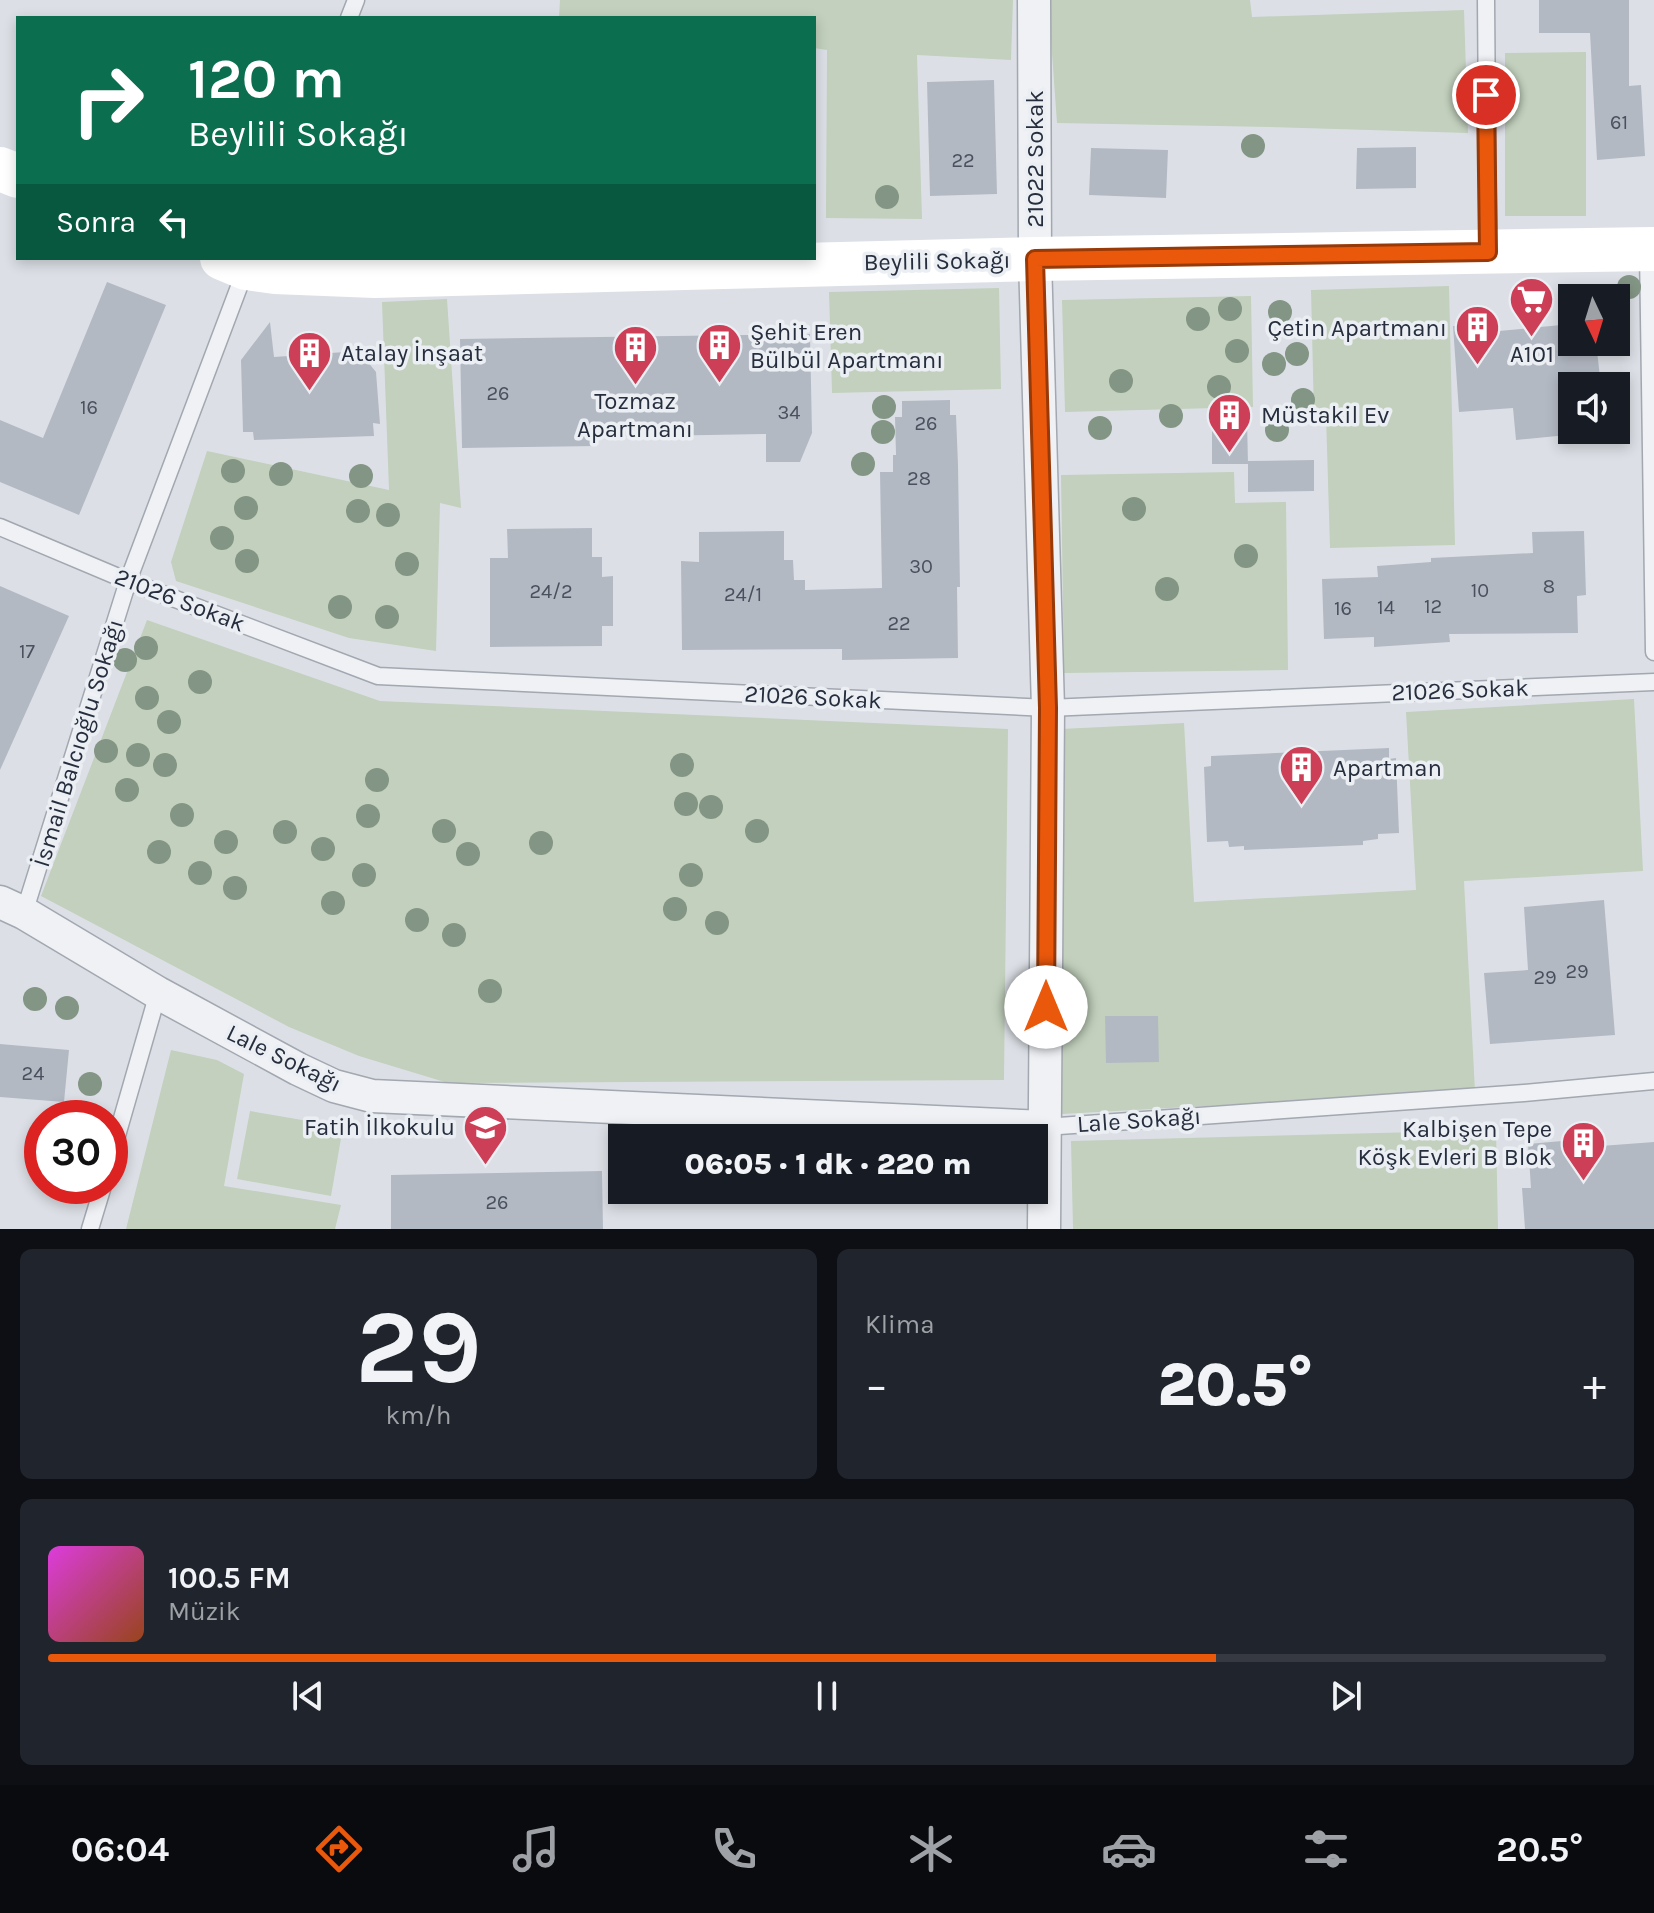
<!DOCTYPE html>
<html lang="tr">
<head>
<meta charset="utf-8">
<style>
  body { margin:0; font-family:Karla,sans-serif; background:#20242c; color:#f1f3f6; height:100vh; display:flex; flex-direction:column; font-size:30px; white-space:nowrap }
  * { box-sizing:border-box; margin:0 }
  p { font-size:26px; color:#9ea1a6 }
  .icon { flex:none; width:44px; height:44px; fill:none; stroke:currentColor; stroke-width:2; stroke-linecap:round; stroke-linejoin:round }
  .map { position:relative; height:1229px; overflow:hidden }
  .drawer { display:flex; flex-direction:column; gap:20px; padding:20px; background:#0d0f14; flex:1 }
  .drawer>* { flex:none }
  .hud { position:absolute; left:16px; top:16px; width:800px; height:244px; border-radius:0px; box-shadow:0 4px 12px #0003; background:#0b6e4f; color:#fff; overflow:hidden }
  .needle { width:52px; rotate:176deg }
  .tools { position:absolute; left:1558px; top:284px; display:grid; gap:16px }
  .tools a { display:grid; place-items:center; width:72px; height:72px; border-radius:0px; background:#171b24; box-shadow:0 4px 12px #0003; font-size:40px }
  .speed { position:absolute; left:24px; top:1100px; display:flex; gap:16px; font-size:40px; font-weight:700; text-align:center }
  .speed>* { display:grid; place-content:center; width:104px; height:104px; border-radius:50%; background:#171b24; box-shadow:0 4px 12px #0003; line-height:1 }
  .speed .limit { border:12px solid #d22; background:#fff; color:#111 }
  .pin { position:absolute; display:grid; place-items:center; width:68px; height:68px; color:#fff; margin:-34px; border:4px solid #fff; border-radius:50%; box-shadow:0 2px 8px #0007 }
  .me { position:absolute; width:88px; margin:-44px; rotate:0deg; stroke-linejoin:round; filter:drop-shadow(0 0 6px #0008) }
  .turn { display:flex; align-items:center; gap:28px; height:168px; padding:0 40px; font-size:36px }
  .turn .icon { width:104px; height:104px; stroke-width:2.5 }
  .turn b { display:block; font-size:56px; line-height:68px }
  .then { display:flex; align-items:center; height:76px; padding:0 40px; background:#0003; gap:16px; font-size:30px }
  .big { font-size:60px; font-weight:800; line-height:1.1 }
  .drawer .card { flex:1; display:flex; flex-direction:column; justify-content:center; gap:12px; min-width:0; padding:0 28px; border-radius:12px; background:#20242c }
  .drawer .dial { align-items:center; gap:0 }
  .dial b { font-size:104px; line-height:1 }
  .song { display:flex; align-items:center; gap:24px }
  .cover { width:96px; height:96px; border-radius:12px; background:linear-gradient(135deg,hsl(300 70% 55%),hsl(20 70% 35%)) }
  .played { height:8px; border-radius:4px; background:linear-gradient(90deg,#ea580c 75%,#363941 75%) }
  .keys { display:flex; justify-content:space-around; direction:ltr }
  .heat { display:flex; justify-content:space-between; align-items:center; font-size:44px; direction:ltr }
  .drawer .tiles { flex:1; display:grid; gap:20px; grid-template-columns:1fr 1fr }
  .card:last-child { grid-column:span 2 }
  .trip { position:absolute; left:608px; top:1124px; width:440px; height:80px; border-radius:0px; background:#171b24; box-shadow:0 4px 12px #0003; font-weight:800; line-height:80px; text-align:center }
  .tab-bar { display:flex; height:128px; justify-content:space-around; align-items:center; background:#090b0e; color:#9ea1a6 }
  .tab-bar .icon { width:56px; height:56px }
  .tab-bar .current { color:#ea580c }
  .tab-bar b { font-size:36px; color:#f1f3f6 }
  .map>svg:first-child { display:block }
</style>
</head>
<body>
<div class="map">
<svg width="1654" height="1229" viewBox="0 0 1654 1229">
  <rect width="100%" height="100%" fill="#dce0e6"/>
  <g fill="#c2d0bd">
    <polygon points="560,0 1013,0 1011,60 917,55 922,219 826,218 827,50 814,48 814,18 559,18"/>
    <polygon points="1051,0 1250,0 1252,17 1464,10 1468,133 1270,127 1057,123 1050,25"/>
    <polygon points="1586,52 1586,216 1505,216 1505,53"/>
    <polygon points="1449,286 1455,545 1330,548 1326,415 1314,415 1311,290"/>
    <polygon points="999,288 1001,389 832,393 829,292"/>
    <polygon points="1251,296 1253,407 1065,412 1062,300"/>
    <polygon points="447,299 461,508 440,503 436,651 349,638 176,581 171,562 207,451 389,490 382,302"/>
    <polygon points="1234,472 1235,503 1286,502 1288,670 1064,673 1061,475"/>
    <polygon points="147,620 380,701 1008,729 1004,1080 448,1083 359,1056 289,1027 41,896"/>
    <polygon points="1634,699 1643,871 1464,881 1475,1091 1062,1114 1061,729 1184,723 1194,902 1416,890 1406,712"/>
    <polygon points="171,1050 217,1060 244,1074 224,1186 341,1205 335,1229 126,1229"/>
    <polygon points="250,1111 343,1127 331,1196 237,1179"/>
    <polygon points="1496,1130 1498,1229 1073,1229 1071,1141"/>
  </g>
  <g fill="#b3b9c3">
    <polygon points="1539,0 1629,0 1629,86 1641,85 1645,156 1597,160 1590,33 1539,33"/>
    <polygon points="994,80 997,194 930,196 927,82"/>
    <polygon points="1416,147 1416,188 1356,189 1357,148"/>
    <polygon points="1091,148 1168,150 1166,198 1089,195"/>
    <polygon points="107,282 166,305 79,515 0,482 0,420 43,438"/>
    <polygon points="270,322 274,357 359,351 376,372 380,424 373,423 374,436 254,440 253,432 243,432 241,360"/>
    <polygon points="1498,323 1499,331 1572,324 1572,342 1596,342 1601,386 1572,386 1572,430 1597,430 1598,432 1516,440 1513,408 1459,412 1453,326"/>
    <polygon points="810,334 812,433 800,462 766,462 766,434 598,437 598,446 462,448 460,339"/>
    <polygon points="950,400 950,415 956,415 958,465 960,587 957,587 958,658 842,660 842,649 682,650 681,561 699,562 699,532 784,531 784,560 793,560 794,580 805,580 805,590 882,588 880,472 893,472 893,455 896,455 895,417 902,417 902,401"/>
    <polygon points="1212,419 1247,419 1248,464 1212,464"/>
    <polygon points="1314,460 1314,491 1248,492 1248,461"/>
    <polygon points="592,528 592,557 602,557 602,577 613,576 613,626 602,626 602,646 490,647 490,558 508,558 507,529"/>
    <polygon points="1584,531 1586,595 1577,596 1578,633 1449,634 1450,642 1374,647 1374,637 1324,639 1322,579 1378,577 1377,566 1431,562 1431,558 1533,553 1532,532"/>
    <polygon points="0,586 69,616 0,770"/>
    <polygon points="1389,748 1389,759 1396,758 1399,833 1378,834 1378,839 1363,841 1363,845 1244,850 1244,846 1229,847 1228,841 1207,842 1204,767 1211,766 1211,756"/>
    <polygon points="1604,900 1615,1035 1490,1044 1484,973 1528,970 1524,907"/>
    <polygon points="1105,1016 1158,1016 1159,1062 1106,1063"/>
    <polygon points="0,1044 69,1050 64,1102 0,1097"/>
    <polygon points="1573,1140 1574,1148 1654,1142 1654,1229 1525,1229 1522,1188 1531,1188 1528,1144"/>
    <polygon points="602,1171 603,1229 391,1229 391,1175"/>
  </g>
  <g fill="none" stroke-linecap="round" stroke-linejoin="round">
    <defs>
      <g id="lane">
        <polyline points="1486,0 1488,251"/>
        <polyline points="349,18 356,0"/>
        <polyline points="1648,251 1654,652"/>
        <polyline points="0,527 128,581 378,676 1048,708 1654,682"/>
        <polyline points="24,913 128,581 245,271"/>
        <polyline points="1045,1127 1524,1093 1654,1081"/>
        <polyline points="110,1160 158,993"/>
        <polyline points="90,1229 103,1186"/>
      </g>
      <g id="street">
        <polyline points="1034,0 1035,259 1048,708 1044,1229"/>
        <polyline points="0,902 24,913 158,993 298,1069 334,1086 372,1096 1045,1127"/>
      </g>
    </defs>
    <use href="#lane" stroke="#a2a7b0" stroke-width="19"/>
    <use href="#street" stroke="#a2a7b0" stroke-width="35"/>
    <use href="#lane" stroke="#eff1f5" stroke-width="16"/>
    <use href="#street" stroke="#eff1f5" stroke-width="32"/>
    <g stroke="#fff" stroke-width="44">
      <polyline points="0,169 18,176"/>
      <polyline points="222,258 246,268 275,272 375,276 1035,259 1654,249"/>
    </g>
  </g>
  <g fill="#839584">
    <circle cx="1253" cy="146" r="12"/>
    <circle cx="887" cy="197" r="12"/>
    <circle cx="1629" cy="287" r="12"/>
    <circle cx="1230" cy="309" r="12"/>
    <circle cx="1280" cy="312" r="12"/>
    <circle cx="1198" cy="319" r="12"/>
    <circle cx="1237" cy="351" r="12"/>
    <circle cx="1297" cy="354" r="12"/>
    <circle cx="1274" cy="364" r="12"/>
    <circle cx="1121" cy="381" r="12"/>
    <circle cx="1219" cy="387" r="12"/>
    <circle cx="1303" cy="400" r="12"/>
    <circle cx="884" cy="407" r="12"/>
    <circle cx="1171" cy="416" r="12"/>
    <circle cx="1100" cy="428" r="12"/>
    <circle cx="1277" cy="430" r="12"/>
    <circle cx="883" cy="432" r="12"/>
    <circle cx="863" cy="464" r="12"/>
    <circle cx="233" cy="471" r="12"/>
    <circle cx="281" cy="474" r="12"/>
    <circle cx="361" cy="476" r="12"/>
    <circle cx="246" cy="508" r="12"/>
    <circle cx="1134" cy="509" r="12"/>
    <circle cx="358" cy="511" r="12"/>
    <circle cx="388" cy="515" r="12"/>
    <circle cx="222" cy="538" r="12"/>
    <circle cx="1246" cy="556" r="12"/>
    <circle cx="247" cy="561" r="12"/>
    <circle cx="407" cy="564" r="12"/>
    <circle cx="1167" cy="589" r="12"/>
    <circle cx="340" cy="607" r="12"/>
    <circle cx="387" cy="617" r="12"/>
    <circle cx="146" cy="648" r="12"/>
    <circle cx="125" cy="660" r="12"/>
    <circle cx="200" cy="682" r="12"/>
    <circle cx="147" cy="698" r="12"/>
    <circle cx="169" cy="722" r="12"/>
    <circle cx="106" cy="751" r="12"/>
    <circle cx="138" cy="755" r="12"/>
    <circle cx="165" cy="765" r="12"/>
    <circle cx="682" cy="765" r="12"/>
    <circle cx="377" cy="780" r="12"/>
    <circle cx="127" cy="790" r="12"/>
    <circle cx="686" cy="804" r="12"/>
    <circle cx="711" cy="807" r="12"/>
    <circle cx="182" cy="815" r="12"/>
    <circle cx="368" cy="816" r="12"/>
    <circle cx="444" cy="831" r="12"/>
    <circle cx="757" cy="831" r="12"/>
    <circle cx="285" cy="832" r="12"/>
    <circle cx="226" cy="842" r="12"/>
    <circle cx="541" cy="843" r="12"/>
    <circle cx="323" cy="849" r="12"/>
    <circle cx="159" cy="852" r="12"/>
    <circle cx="468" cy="854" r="12"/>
    <circle cx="200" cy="873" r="12"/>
    <circle cx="364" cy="875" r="12"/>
    <circle cx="691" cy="875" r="12"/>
    <circle cx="235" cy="888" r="12"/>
    <circle cx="333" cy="903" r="12"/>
    <circle cx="675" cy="909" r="12"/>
    <circle cx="417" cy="920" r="12"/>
    <circle cx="717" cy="923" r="12"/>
    <circle cx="454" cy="935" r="12"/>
    <circle cx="490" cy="991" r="12"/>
    <circle cx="35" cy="999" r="12"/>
    <circle cx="67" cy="1008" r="12"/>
    <circle cx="90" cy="1084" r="12"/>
  </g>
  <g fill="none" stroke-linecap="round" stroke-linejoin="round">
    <defs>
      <polyline id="route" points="1046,1007 1048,708 1035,259 1488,252 1486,95"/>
    </defs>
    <use href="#route" stroke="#983908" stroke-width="20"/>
    <use href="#route" stroke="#ea580c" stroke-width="14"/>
  </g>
  <defs>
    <symbol id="supermarket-pin" viewBox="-11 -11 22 30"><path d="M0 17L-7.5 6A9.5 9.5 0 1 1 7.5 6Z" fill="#cd3f56" stroke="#ebeff4"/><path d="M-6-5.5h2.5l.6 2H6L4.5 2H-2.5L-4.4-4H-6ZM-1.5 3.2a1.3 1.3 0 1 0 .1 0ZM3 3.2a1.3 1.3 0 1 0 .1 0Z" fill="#fff"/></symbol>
    <symbol id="building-pin" viewBox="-11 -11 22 30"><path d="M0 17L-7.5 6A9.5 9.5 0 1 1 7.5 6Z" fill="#cd3f56" stroke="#ebeff4"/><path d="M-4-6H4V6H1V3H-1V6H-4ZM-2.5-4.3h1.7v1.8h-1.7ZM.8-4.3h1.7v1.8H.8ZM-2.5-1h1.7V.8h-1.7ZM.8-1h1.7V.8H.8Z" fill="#fff"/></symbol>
    <symbol id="school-pin" viewBox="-11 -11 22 30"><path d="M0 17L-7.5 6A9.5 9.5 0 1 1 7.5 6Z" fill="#cd3f56" stroke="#ebeff4"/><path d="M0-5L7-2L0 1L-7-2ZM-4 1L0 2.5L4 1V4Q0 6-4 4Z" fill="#fff"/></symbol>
  </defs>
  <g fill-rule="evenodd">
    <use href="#supermarket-pin" x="1506" y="274" width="51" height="69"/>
    <use href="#building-pin" x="1452" y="302" width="51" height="69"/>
    <use href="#building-pin" x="694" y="320" width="51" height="69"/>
    <use href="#building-pin" x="610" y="322" width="51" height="69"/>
    <use href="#building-pin" x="284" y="328" width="51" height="69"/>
    <use href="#building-pin" x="1204" y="390" width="51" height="69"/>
    <use href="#building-pin" x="1276" y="742" width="51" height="69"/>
    <use href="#school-pin" x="460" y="1102" width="51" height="69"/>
    <use href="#building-pin" x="1558" y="1118" width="51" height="69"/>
  </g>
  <g text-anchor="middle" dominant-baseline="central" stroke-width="7" stroke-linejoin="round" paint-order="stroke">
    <g font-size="20" fill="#49515e">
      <text x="1619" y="122">61</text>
      <text x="963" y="160">22</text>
      <text x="498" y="393">26</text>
      <text x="89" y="407">16</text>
      <text x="789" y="412">34</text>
      <text x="926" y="423">26</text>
      <text x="919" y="478">28</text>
      <text x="921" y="566">30</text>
      <text x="1549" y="586">8</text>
      <text x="1480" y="590">10</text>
      <text x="551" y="591">24/2</text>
      <text x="743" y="594">24/1</text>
      <text x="1433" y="606">12</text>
      <text x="1386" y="607">14</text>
      <text x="1343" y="608">16</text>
      <text x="899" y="623">22</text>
      <text x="27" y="651">17</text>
      <text x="1577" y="971">29</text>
      <text x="1545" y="977">29</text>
      <text x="33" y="1073">24</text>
      <text x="497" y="1202">26</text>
    </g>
    <g font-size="24" fill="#262e3d" stroke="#ebeff4">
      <text transform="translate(1035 159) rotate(-90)">21022 Sokak</text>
      <text transform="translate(937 261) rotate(-1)">Beylili Sokağı</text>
      <text transform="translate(180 600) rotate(21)">21026 Sokak</text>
      <text transform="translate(1460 690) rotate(-2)">21026 Sokak</text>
      <text transform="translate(813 697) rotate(3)">21026 Sokak</text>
      <text transform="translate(78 743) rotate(-73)">İsmail Balcıoğlu Sokağı</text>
      <text transform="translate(284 1058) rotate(26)">Lale Sokağı</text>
      <text transform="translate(1139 1120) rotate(-4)">Lale Sokağı</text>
    </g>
    <g font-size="24" fill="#262e3d" stroke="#ebeff4" text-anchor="start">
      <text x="1447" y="328" text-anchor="end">Çetin Apartmanı</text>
      <text x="750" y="332">Şehit Eren<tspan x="750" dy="28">Bülbül Apartmanı</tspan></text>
      <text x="341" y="353">Atalay İnşaat</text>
      <text x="1532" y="354" text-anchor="middle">A101</text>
      <text x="635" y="401" text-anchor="middle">Tozmaz<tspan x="635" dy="28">Apartmanı</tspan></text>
      <text x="1261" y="415">Müstakil Ev</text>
      <text x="1333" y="768">Apartman</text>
      <text x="455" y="1127" text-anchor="end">Fatih İlkokulu</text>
      <text x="1552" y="1129" text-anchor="end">Kalbişen Tepe<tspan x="1552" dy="28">Köşk Evleri B Blok</tspan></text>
    </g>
  </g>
</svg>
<div class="tools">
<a><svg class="needle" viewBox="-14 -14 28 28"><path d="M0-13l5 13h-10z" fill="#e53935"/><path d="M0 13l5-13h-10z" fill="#9ea1a6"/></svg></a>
<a><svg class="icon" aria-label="sound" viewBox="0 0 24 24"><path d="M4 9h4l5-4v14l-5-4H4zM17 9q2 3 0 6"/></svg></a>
</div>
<div class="speed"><div class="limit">30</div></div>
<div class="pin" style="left:1486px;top:95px;background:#d93025"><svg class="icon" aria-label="arrive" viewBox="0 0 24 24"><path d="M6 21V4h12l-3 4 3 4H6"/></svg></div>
<svg class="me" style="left:1046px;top:1007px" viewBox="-20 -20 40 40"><circle r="19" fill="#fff"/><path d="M0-13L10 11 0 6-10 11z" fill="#ea580c"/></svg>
<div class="trip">06:05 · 1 dk · 220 m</div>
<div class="hud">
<div class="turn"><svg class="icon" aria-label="right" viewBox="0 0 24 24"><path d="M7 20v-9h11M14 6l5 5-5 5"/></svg><div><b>120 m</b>Beylili Sokağı</div></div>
<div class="then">Sonra<svg class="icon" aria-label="left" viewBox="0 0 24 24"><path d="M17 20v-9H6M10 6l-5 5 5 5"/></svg></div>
</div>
</div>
<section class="drawer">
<div class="tiles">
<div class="card dial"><b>29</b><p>km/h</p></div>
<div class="card"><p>Klima</p>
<div class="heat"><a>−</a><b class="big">20.5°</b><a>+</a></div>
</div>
<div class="card">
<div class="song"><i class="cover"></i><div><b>100.5 FM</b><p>Müzik</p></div></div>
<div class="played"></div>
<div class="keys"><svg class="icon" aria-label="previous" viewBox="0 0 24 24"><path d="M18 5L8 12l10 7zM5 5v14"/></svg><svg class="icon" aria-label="pause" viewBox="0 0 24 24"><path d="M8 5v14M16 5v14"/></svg><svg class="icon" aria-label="next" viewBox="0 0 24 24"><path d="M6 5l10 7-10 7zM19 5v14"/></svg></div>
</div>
</div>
</section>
<nav class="tab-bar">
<b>06:04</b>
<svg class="icon current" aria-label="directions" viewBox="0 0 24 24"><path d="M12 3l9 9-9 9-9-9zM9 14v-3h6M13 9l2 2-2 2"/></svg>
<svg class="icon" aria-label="music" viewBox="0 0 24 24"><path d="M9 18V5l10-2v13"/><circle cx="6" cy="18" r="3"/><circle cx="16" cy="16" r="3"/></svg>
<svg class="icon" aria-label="phone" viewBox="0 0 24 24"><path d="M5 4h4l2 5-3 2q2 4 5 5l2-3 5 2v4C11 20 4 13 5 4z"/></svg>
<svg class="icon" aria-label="climate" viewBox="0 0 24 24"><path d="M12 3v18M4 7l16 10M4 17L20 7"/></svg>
<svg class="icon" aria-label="car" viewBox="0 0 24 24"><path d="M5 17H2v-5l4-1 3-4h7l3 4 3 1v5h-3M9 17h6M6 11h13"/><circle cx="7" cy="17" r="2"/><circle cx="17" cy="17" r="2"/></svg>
<svg class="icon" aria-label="filters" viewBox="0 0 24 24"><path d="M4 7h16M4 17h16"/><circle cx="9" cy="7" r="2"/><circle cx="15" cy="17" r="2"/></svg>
<b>20.5°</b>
</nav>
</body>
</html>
